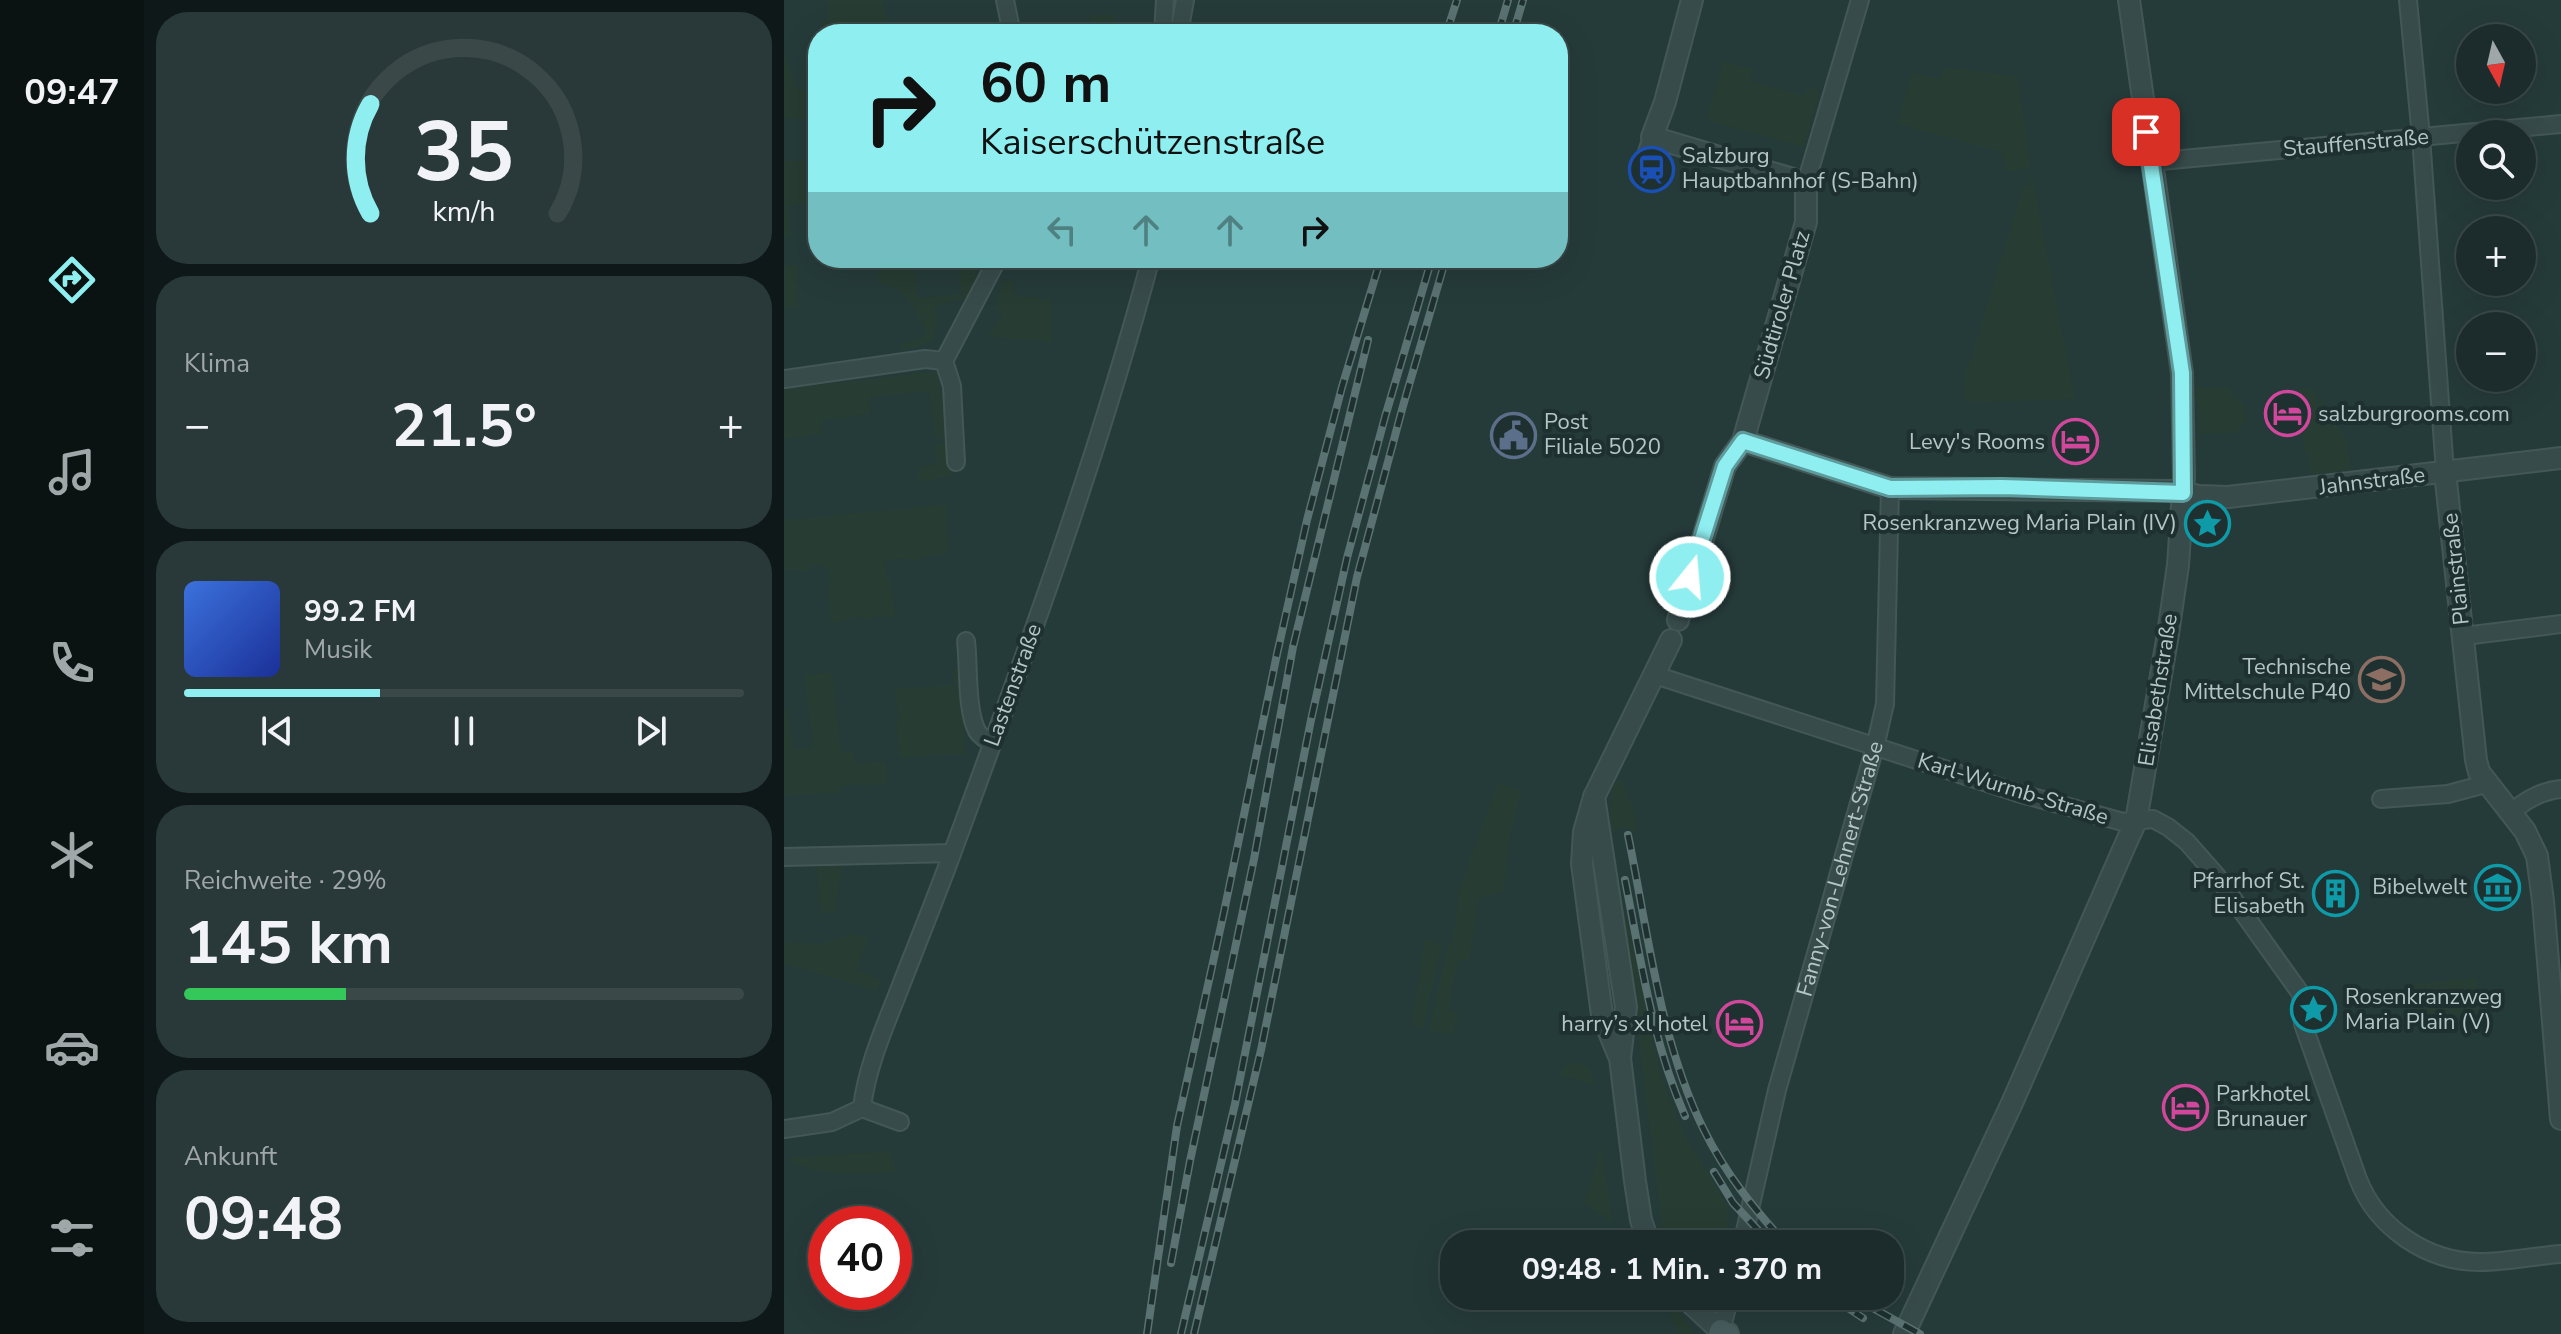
<!DOCTYPE html>
<html lang="de">
<head>
<meta charset="utf-8">
<style>
  body { margin:0; font-family:"Nunito Sans",sans-serif; background:#293838; color:#f1f3f6; height:100vh; display:flex; flex-direction:column; font-size:30px; white-space:nowrap }
  * { box-sizing:border-box; margin:0 }
  p { font-size:26px; color:#a0a7a9 }
  .icon { flex:none; width:44px; height:44px; fill:none; stroke:currentColor; stroke-width:2; stroke-linecap:round; stroke-linejoin:round }
  .map { position:relative; flex:1; overflow:hidden }
  .details { display:flex; flex-direction:column; gap:12px; padding:12px; background:#0f1818; width:640px }
  .details>* { flex:none }
  .top-card { position:absolute; left:24px; top:24px; width:760px; height:244px; border-radius:32px; box-shadow:0 8px 32px #0002,0 0 0 2px #3a4848; background:#8feef0; color:#111; overflow:hidden }
  .needle { width:52px; rotate:172deg }
  .buttons { position:absolute; left:1672px; top:24px; display:grid; gap:16px }
  .buttons a { display:grid; place-items:center; width:80px; height:80px; border-radius:50%; background:#1c2c2c; box-shadow:0 8px 32px #0002,0 0 0 2px #3a4848; font-size:40px }
  .speed { position:absolute; left:24px; top:1206px; display:flex; gap:16px; font-size:40px; font-weight:700; text-align:center }
  .speed>* { display:grid; place-content:center; width:104px; height:104px; border-radius:50%; background:#1c2c2c; box-shadow:0 8px 32px #0002,0 0 0 2px #3a4848; line-height:1 }
  .speed .limit { border:12px solid #d22; background:#fff; color:#111 }
  .pin { position:absolute; display:grid; place-items:center; width:68px; height:68px; color:#fff; margin:-34px; border-radius:16px; box-shadow:0 4px 12px #0006 }
  .me { position:absolute; width:88px; margin:-44px; rotate:17deg; stroke-linejoin:round; filter:drop-shadow(0 0 6px #0008) }
  .turn { display:flex; align-items:center; gap:28px; height:168px; padding:0 40px; font-size:36px }
  .turn .icon { width:104px; height:104px; stroke-width:2.5 }
  .turn b { display:block; font-size:56px; line-height:68px }
  .lanes { display:flex; align-items:center; height:76px; padding:0 40px; background:#0003; justify-content:center; gap:40px; direction:ltr }
  .lanes .off { opacity:.35 }
  .big { font-size:60px; font-weight:700; line-height:1.1 }
  .details .widget { flex:1; display:flex; flex-direction:column; justify-content:center; gap:12px; min-width:0; padding:0 28px; border-radius:32px; background:#293838 }
  .details .dial { align-items:center; gap:0 }
  .dial svg { height:208px; overflow:visible; fill:none; stroke:#3a4848; stroke-width:7; stroke-linecap:round; text-anchor:middle }
  .dial text { fill:#f1f3f6; stroke:none }
  .song { display:flex; align-items:center; gap:24px }
  .cover { width:96px; height:96px; border-radius:12px; background:linear-gradient(135deg,hsl(220 70% 55%),hsl(230 70% 35%)) }
  .played { height:8px; border-radius:4px; background:linear-gradient(90deg,#8feef0 35%,#3a4848 35%) }
  .keys { display:flex; justify-content:space-around; direction:ltr }
  .heat { display:flex; justify-content:space-between; align-items:center; font-size:44px; direction:ltr }
  .charge { height:12px; border-radius:6px; background:linear-gradient(90deg,#34c759 29%,#3a4848 0) }
  .trip { position:absolute; left:656px; top:1230px; width:464px; height:80px; border-radius:32px; background:#1c2c2c; box-shadow:0 8px 32px #0002,0 0 0 2px #3a4848; font-weight:700; line-height:80px; text-align:center }
  main { display:flex; flex:1; min-height:0 }
  .tabs { display:flex; flex-direction:column; width:144px; justify-content:space-around; align-items:center; background:#0b1212; color:#a0a7a9 }
  .tabs .icon { width:56px; height:56px }
  .tabs .selected { color:#8feef0 }
  .tabs b { font-size:36px; color:#f1f3f6 }
  .map>svg:first-child { display:block }
</style>
</head>
<body>
<main>
<nav class="tabs">
<b>09:47</b>
<svg class="icon selected" aria-label="directions" viewBox="0 0 24 24"><path d="M12 3l9 9-9 9-9-9zM9 14v-3h6M13 9l2 2-2 2"/></svg>
<svg class="icon" aria-label="music" viewBox="0 0 24 24"><path d="M9 18V5l10-2v13"/><circle cx="6" cy="18" r="3"/><circle cx="16" cy="16" r="3"/></svg>
<svg class="icon" aria-label="phone" viewBox="0 0 24 24"><path d="M5 4h4l2 5-3 2q2 4 5 5l2-3 5 2v4C11 20 4 13 5 4z"/></svg>
<svg class="icon" aria-label="climate" viewBox="0 0 24 24"><path d="M12 3v18M4 7l16 10M4 17L20 7"/></svg>
<svg class="icon" aria-label="car" viewBox="0 0 24 24"><path d="M5 17H2v-5l4-1 3-4h7l3 4 3 1v5h-3M9 17h6M6 11h13"/><circle cx="7" cy="17" r="2"/><circle cx="17" cy="17" r="2"/></svg>
<svg class="icon" aria-label="filters" viewBox="0 0 24 24"><path d="M4 7h16M4 17h16"/><circle cx="9" cy="7" r="2"/><circle cx="15" cy="17" r="2"/></svg>
</nav>
<section class="details">
<div class="widget dial"><svg viewBox="0 0 100 80">
<path d="M14 69A42 42 0 1 1 86 69"/>
<path d="M14 69A42 42 0 0 1 14 27" stroke="#8feef0"/>
<text x="50" y="56" font-size="32" font-weight="700">35</text>
<text x="50" y="72" font-size="11">km/h</text>
</svg></div>
<div class="widget"><p>Klima</p>
<div class="heat"><a>−</a><b class="big">21.5°</b><a>+</a></div>
</div>
<div class="widget">
<div class="song"><i class="cover"></i><div><b>99.2 FM</b><p>Musik</p></div></div>
<div class="played"></div>
<div class="keys"><svg class="icon" aria-label="previous" viewBox="0 0 24 24"><path d="M18 5L8 12l10 7zM5 5v14"/></svg><svg class="icon" aria-label="pause" viewBox="0 0 24 24"><path d="M8 5v14M16 5v14"/></svg><svg class="icon" aria-label="next" viewBox="0 0 24 24"><path d="M6 5l10 7-10 7zM19 5v14"/></svg></div>
</div>
<div class="widget"><p>Reichweite · 29%</p><b class="big">145 km</b><div class="charge"></div></div>
<div class="widget"><p>Ankunft</p><b class="big">09:48</b></div>
</section>
<div class="map">
<svg width="1777" height="1334" viewBox="0 0 1777 1334">
  <rect width="100%" height="100%" fill="#253b3a"/>
  <g fill="#273c32">
    <polygon points="43,0 98,0 108,34 39,34 35,24 44,20"/>
    <polygon points="306,15 331,15 331,34 304,34"/>
    <polygon points="0,51 13,89 33,90 23,57 34,52 34,167 22,158 25,120 0,118"/>
    <polygon points="939,61 969,69 966,81 1020,96 1024,86 1036,90 1020,147 922,120"/>
    <polygon points="1159,67 1234,76 1247,168 1291,399 1189,403 1179,398 1179,383 1239,186 1246,185 1247,169 1221,171 1218,152 1113,124 1128,72 1156,79"/>
    <polygon points="0,161 21,161 34,170 34,204 5,206 7,237 0,237"/>
    <path d="M 93,258 L 129,258 L 134,298 L 176,294 L 180,300 L 151,306 L 153,319 L 150,340 L 130,348 L 116,348 L 116,343 L 128,342 L 144,334 C 129,311 124,287 95,283 Z"/>
    <polygon points="173,258 191,258 190,262 196,267 182,299 176,291"/>
    <polygon points="0,265 13,265 14,308 0,309"/>
    <polygon points="218,279 230,281 231,295 268,300 269,342 204,337 218,314 211,308"/>
    <polygon points="153,371 167,439 151,439 145,391 85,398 87,414 37,420 38,434 0,439 0,389"/>
    <polygon points="1412,387 1445,387 1448,395 1459,404 1463,423 1455,425 1457,433 1414,434"/>
    <polygon points="1528,387 1564,442 1567,470 1526,475 1523,453 1520,452 1514,389"/>
    <polygon points="164,441 167,477 135,482 133,467 153,464 150,445"/>
    <polygon points="162,504 164,552 150,558 150,555 138,557 138,560 124,561 122,558 101,561 104,580 107,580 112,617 101,618 100,615 78,621 77,617 47,624 43,586 47,585 45,568 39,569 38,565 26,567 26,571 0,570 0,520"/>
    <polygon points="169,669 177,669 182,754 115,758 112,721 115,719 110,689 170,685"/>
    <polygon points="48,672 57,752 70,752 71,763 102,761 104,784 56,786 56,793 0,796 0,709 4,709 10,750 29,747 20,675"/>
    <path d="M 834,778 C 847,791 850,813 854,830 L 851,832 L 842,827 L 824,833 L 827,790 Z"/>
    <polygon points="714,783 738,791 725,840 720,892 694,899 686,960 674,960 665,1010 675,1012 669,1035 645,1032 661,956 671,929 675,889"/>
    <polygon points="58,865 51,913 35,913 33,866"/>
    <polygon points="844,920 878,1079 899,1132 944,1206 944,1228 929,1244 882,1244 879,1237 840,921"/>
    <polygon points="67,934 85,938 73,969 97,979 94,991 0,964 0,941 36,944"/>
    <polygon points="641,938 658,945 639,1029 627,1026"/>
    <polygon points="1693,978 1696,1015 1627,1020 1624,984"/>
    <polygon points="787,1062 795,1063 806,1069 810,1085 776,1075 777,1070"/>
    <polygon points="817,1145 829,1221 827,1222 800,1203"/>
    <path d="M 109,1151 L 109,1165 L 112,1166 L 113,1172 C 78,1174 32,1179 2,1158 Z"/>
    <polygon points="876,1296 882,1296 912,1334 895,1334"/>
  </g>
  <g fill="none" stroke-linecap="round" stroke-linejoin="round">
    <defs>
      <g id="minor">
        <polyline points="221,0 228,34"/>
        <polyline points="1624,0 1637,137 1661,472"/>
        <polyline points="379,34 381,0"/>
        <polyline points="395,34 401,0"/>
        <polyline points="1366,162 1777,124"/>
        <polyline points="855,176 868,137"/>
        <polyline points="1022,183 1076,0"/>
        <polyline points="0,379 141,359 160,361"/>
        <polyline points="172,462 168,386 160,361 214,258"/>
        <polyline points="1680,636 1777,624"/>
        <path d="M 182,641 C 185,666 182,709 193,731 C 196,736 203,740 208,744"/>
        <path d="M 871,675 L 1234,793 L 1339,822 L 1369,819 L 1384,827 L 1403,842 L 1432,875 L 1517,994 L 1519,1024 L 1574,1179 C 1593,1228 1643,1262 1696,1262 C 1723,1262 1750,1256 1777,1254"/>
        <polyline points="1597,799 1664,794 1705,783"/>
        <path d="M 1726,813 C 1742,800 1757,791 1777,789"/>
        <polyline points="0,857 168,853"/>
        <path d="M 78,1108 C 82,1071 98,1033 112,998 C 131,949 151,900 169,851 C 241,656 313,460 367,258"/>
        <polyline points="78,1108 116,1122"/>
        <polyline points="0,1129 48,1122 78,1108"/>
        <path id="s1" d="M 958,1244 L 993,1090 L 1091,747 L 1101,704 L 1106,488"/>
        <polyline points="937,1331 946,1296"/>
      </g>
      <g id="tertiary">
        <polyline points="959,441 1106,488 1391,491 1415,496 1444,497 1777,458"/>
        <polyline points="1661,472 1692,760 1695,772 1741,831 1753,856 1759,901 1777,1119"/>
        <polyline points="894,620 941,466 959,441 1022,222 1022,183 868,137 881,102 908,0"/>
        <polyline points="810,797 842,1007 836,1058 851,1181 857,1220 865,1244"/>
        <polyline points="834,1054 818,1015 798,864 800,832 810,797 887,640"/>
        <polyline points="899,1296 937,1331"/>
        <polyline points="1120,1334 1228,1103 1342,843 1352,821 1384,634 1394,565 1400,477 1398,373 1345,0"/>
      </g>
      <polyline id="secondary" points="936,1334 937,1331 943,1334"/>
    </defs>
    <use href="#minor" stroke="#445757" stroke-width="20"/>
    <use href="#tertiary" stroke="#445757" stroke-width="24"/>
    <use href="#secondary" stroke="#445757" stroke-width="26"/>
    <use href="#minor" stroke="#384b4b" stroke-width="16"/>
    <use href="#tertiary" stroke="#384b4b" stroke-width="20"/>
    <use href="#secondary" stroke="#475d5e" stroke-width="22"/>
    <defs>
      <g id="rail">
        <polyline points="662,34 673,0"/>
        <polyline points="714,34 724,0"/>
        <polyline points="729,34 739,0"/>
        <path d="M 844,835 C 864,932 876,1042 920,1130 C 941,1173 970,1209 1002,1244"/>
        <path d="M 841,880 C 857,960 868,1041 901,1116"/>
        <polyline points="930,1172 949,1203 987,1244"/>
        <polyline points="387,1263 406,1161 470,859 509,647 584,340"/>
        <polyline points="1046,1296 1079,1318"/>
        <polyline points="1067,1296 1136,1334"/>
        <polyline points="363,1334 393,1126 440,912 493,654 523,520 558,387 597,258"/>
        <polyline points="397,1334 451,1104 527,720 563,558 601,417 648,258"/>
        <polyline points="410,1334 477,1050 573,577 619,406 662,258"/>
      </g>
    </defs>
    <use href="#rail" stroke="#5b7272" stroke-width="8"/>
    <use href="#rail" stroke="#1e3030" stroke-width="5" stroke-dasharray="15" stroke-linecap="butt"/>
  </g>
  <g fill="none" stroke-linecap="round" stroke-linejoin="round">
    <defs>
      <polyline id="route" points="906,577 941,466 959,441 1106,488 1218,487 1399,493 1398,373 1362,132"/>
    </defs>
    <use href="#route" stroke="#5d9b9c" stroke-width="20"/>
    <use href="#route" stroke="#8feef0" stroke-width="14"/>
  </g>
  <defs>
    <symbol id="station-ring" viewBox="-11 -11 22 22"><circle r="9.5" fill="#1e3030" stroke="#1a4fb4" stroke-width="1.5"/><path d="M-3-6H3Q5-6 5-4V2Q5 4 3 4L4.5 6H3L1.5 4h-3L-3 6H-4.5L-3 4Q-5 4-5 2V-4Q-5-6-3-6ZM-3.5-4v3h7v-3ZM-3.5 1v1.5H-2V1ZM2 1v1.5H3.5V1Z" fill="#1a4fb4"/></symbol>
    <symbol id="hotel-ring" viewBox="-11 -11 22 22"><circle r="9.5" fill="#1e3030" stroke="#d1479c" stroke-width="1.5"/><path d="M-6-4.5h1.5V1H6V5H4.5V3h-9V5H-6ZM-4 0a1.8 1.8 0 1 1 3.6 0ZM.5 0V-2.5h3Q6-2.5 6 0Z" fill="#d1479c"/></symbol>
    <symbol id="civic-ring" viewBox="-11 -11 22 22"><circle r="9.5" fill="#1e3030" stroke="#5c6f8a" stroke-width="1.5"/><path d="M-.6-6.5H3V-4.5H.6V-3L4-1V1h2V6H-6V1h2V-1L-.6-3ZM-1.2 2.5V6h2.4V2.5Z" fill="#5c6f8a"/></symbol>
    <symbol id="sight-ring" viewBox="-11 -11 22 22"><circle r="9.5" fill="#1e3030" stroke="#0f9aa8" stroke-width="1.5"/><path d="M0-6L1.8-2.2L6-1.7L2.9 1.2L3.7 5.4L0 3.3L-3.7 5.4L-2.9 1.2L-6-1.7L-1.8-2.2Z" fill="#0f9aa8"/></symbol>
    <symbol id="school-ring" viewBox="-11 -11 22 22"><circle r="9.5" fill="#1e3030" stroke="#8d6e63" stroke-width="1.5"/><path d="M0-5L7-2L0 1L-7-2ZM-4 1L0 2.5L4 1V4Q0 6-4 4Z" fill="#8d6e63"/></symbol>
    <symbol id="museum-ring" viewBox="-11 -11 22 22"><circle r="9.5" fill="#1e3030" stroke="#0f9aa8" stroke-width="1.5"/><path d="M0-6L6-3V-2H-6V-3ZM-5-1h2V3h-2ZM-1-1h2V3h-2ZM3-1h2V3H3ZM-6 4H6V6H-6Z" fill="#0f9aa8"/></symbol>
    <symbol id="building-ring" viewBox="-11 -11 22 22"><circle r="9.5" fill="#1e3030" stroke="#0f9aa8" stroke-width="1.5"/><path d="M-4-6H4V6H1V3H-1V6H-4ZM-2.5-4.3h1.7v1.8h-1.7ZM.8-4.3h1.7v1.8H.8ZM-2.5-1h1.7V.8h-1.7ZM.8-1h1.7V.8H.8Z" fill="#0f9aa8"/></symbol>
  </defs>
  <g fill-rule="evenodd">
    <use href="#station-ring" x="842" y="144" width="51" height="51"/>
    <use href="#hotel-ring" x="1478" y="388" width="51" height="51"/>
    <use href="#civic-ring" x="704" y="410" width="51" height="51"/>
    <use href="#hotel-ring" x="1266" y="416" width="51" height="51"/>
    <use href="#sight-ring" x="1398" y="498" width="51" height="51"/>
    <use href="#school-ring" x="1572" y="654" width="51" height="51"/>
    <use href="#museum-ring" x="1688" y="862" width="51" height="51"/>
    <use href="#building-ring" x="1526" y="868" width="51" height="51"/>
    <use href="#sight-ring" x="1504" y="984" width="51" height="51"/>
    <use href="#hotel-ring" x="930" y="998" width="51" height="51"/>
    <use href="#hotel-ring" x="1376" y="1082" width="51" height="51"/>
  </g>
  <g text-anchor="middle" dominant-baseline="central" stroke-width="8" stroke-linejoin="round" paint-order="stroke">
    <g font-size="22" fill="#b4c6c6" stroke="#1e3030">
      <text transform="translate(1572 143) rotate(-5)">Stauffenstraße</text>
      <text transform="translate(998 305) rotate(-74)">Südtiroler Platz</text>
      <text transform="translate(1588 481) rotate(-7)">Jahnstraße</text>
      <text transform="translate(1672 569) rotate(-96)">Plainstraße</text>
      <text transform="translate(229 685) rotate(-70)">Lastenstraße</text>
      <text transform="translate(1374 690) rotate(-81)">Elisabethstraße</text>
      <text transform="translate(1229 789) rotate(17)">Karl-Wurmb-Straße</text>
      <text stroke="none"><textPath href="#s1" startOffset="388">Fanny-von-Lehnert-Straße</textPath></text>
    </g>
    <g font-size="22" fill="#b4c6c6" stroke="#1e3030" text-anchor="end">
      <text x="898" y="156" text-anchor="start">Salzburg<tspan x="898" dy="25">Hauptbahnhof (S-Bahn)</tspan></text>
      <text x="1534" y="414" text-anchor="start">salzburgrooms.com</text>
      <text x="760" y="422" text-anchor="start">Post<tspan x="760" dy="25">Filiale 5020</tspan></text>
      <text x="1261" y="442">Levy's Rooms</text>
      <text x="1393" y="523">Rosenkranzweg Maria Plain (IV)</text>
      <text x="1567" y="667">Technische<tspan x="1567" dy="25">Mittelschule P40</tspan></text>
      <text x="1521" y="881">Pfarrhof St.<tspan x="1521" dy="25">Elisabeth</tspan></text>
      <text x="1683" y="887">Bibelwelt</text>
      <text x="1561" y="997" text-anchor="start">Rosenkranzweg<tspan x="1561" dy="25">Maria Plain (V)</tspan></text>
      <text x="924" y="1024">harry’s xl hotel</text>
      <text x="1432" y="1094" text-anchor="start">Parkhotel<tspan x="1432" dy="25">Brunauer</tspan></text>
    </g>
  </g>
</svg>
<div class="buttons">
<a><svg class="needle" viewBox="-14 -14 28 28"><path d="M0-13l5 13h-10z" fill="#e53935"/><path d="M0 13l5-13h-10z" fill="#a0a7a9"/></svg></a>
<a><svg class="icon" aria-label="search" viewBox="0 0 24 24"><circle cx="10" cy="10" r="6"/><path d="M15 15l6 6"/></svg></a>
<a>+</a>
<a>−</a>
</div>
<div class="speed"><div class="limit">40</div></div>
<div class="pin" style="left:1362px;top:132px;background:#d93025"><svg class="icon" aria-label="arrive" viewBox="0 0 24 24"><path d="M6 21V4h12l-3 4 3 4H6"/></svg></div>
<svg class="me" style="left:906px;top:577px" viewBox="-20 -20 40 40"><circle r="17" fill="#8feef0" stroke="#fff" stroke-width="3"/><path d="M0-11L8 9 0 5-8 9z" fill="#fff"/></svg>
<div class="trip">09:48 · 1 Min. · 370 m</div>
<div class="top-card">
<div class="turn"><svg class="icon" aria-label="right" viewBox="0 0 24 24"><path d="M7 20v-9h11M14 6l5 5-5 5"/></svg><div><b>60 m</b>Kaiserschützenstraße</div></div>
<div class="lanes"><svg class="icon off" aria-label="left" viewBox="0 0 24 24"><path d="M17 20v-9H6M10 6l-5 5 5 5"/></svg><svg class="icon off" aria-label="ahead" viewBox="0 0 24 24"><path d="M12 20V5M6 11l6-6 6 6"/></svg><svg class="icon off" aria-label="ahead" viewBox="0 0 24 24"><path d="M12 20V5M6 11l6-6 6 6"/></svg><svg class="icon" aria-label="right" viewBox="0 0 24 24"><path d="M7 20v-9h11M14 6l5 5-5 5"/></svg></div>
</div>
</div>
</main>
</body>
</html>
